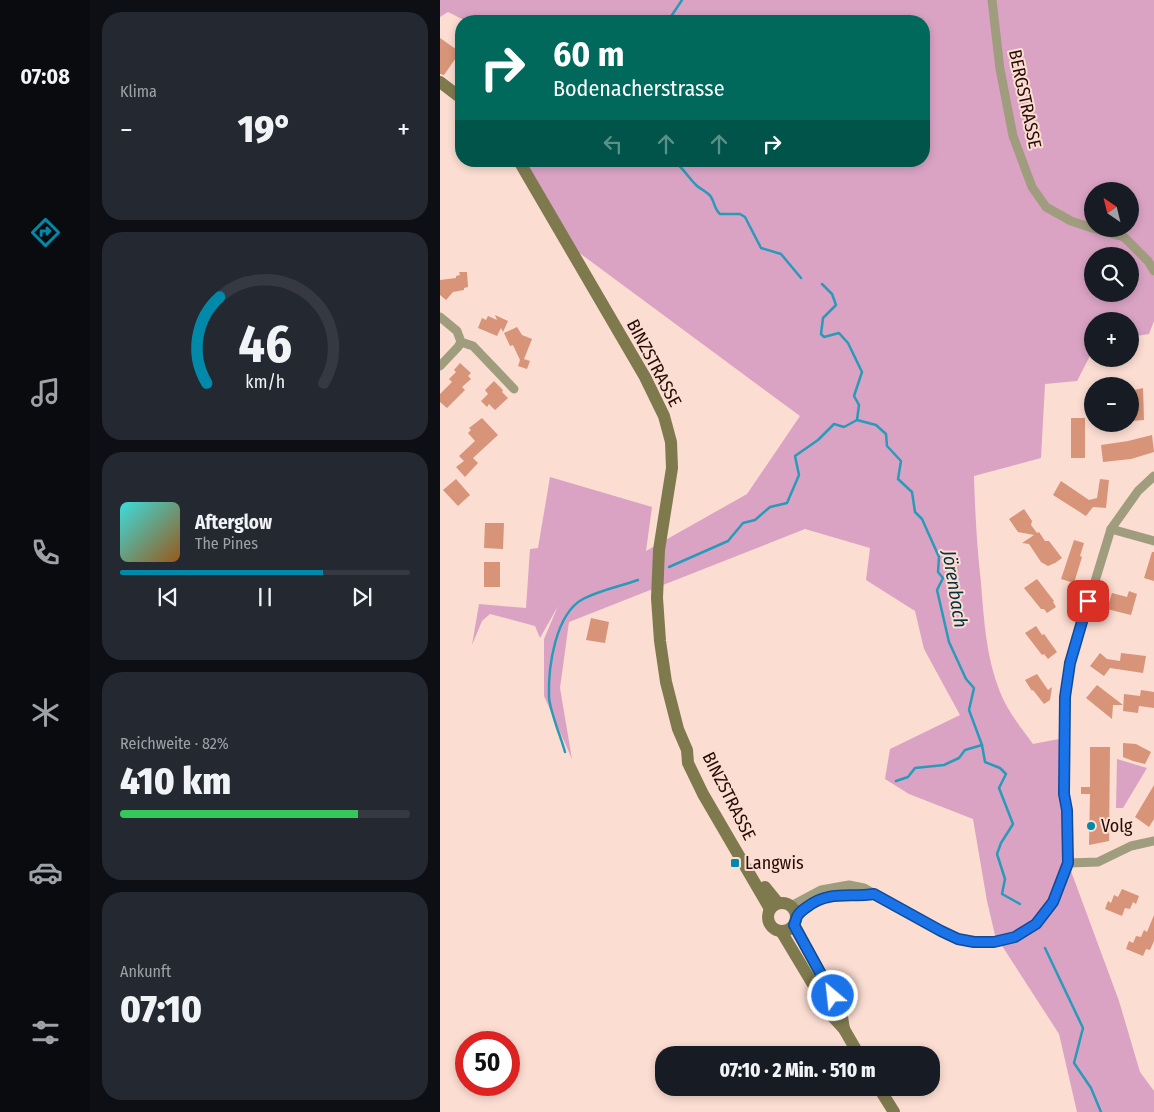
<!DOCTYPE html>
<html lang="de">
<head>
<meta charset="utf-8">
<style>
  body { margin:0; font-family:"Fira Sans Condensed",sans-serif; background:#242831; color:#f1f3f6; height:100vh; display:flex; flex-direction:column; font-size:19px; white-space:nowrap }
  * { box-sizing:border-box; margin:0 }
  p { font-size:16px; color:#9ea1a6 }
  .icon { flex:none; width:28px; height:28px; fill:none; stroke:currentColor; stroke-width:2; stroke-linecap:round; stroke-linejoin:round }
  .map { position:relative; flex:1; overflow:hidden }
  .side { display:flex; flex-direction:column; gap:12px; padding:12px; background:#0d0f14; width:350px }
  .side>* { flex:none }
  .guide { position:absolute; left:15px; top:15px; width:475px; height:152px; border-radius:20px; box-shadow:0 2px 8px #0003; background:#00695c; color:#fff; overflow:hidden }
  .needle { width:32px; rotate:325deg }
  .tools { position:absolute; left:644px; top:182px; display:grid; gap:10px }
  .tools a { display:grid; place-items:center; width:55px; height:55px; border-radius:50%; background:#171b24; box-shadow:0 2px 8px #0003; font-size:25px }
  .speed { position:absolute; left:15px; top:1031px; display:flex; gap:10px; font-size:25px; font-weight:700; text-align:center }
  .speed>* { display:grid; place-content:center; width:65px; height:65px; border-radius:50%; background:#171b24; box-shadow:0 2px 8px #0003; line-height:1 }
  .speed .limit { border:8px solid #d22; background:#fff; color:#111 }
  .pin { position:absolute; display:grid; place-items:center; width:42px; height:42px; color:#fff; margin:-21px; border-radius:10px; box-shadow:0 2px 8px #0006 }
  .me { position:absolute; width:55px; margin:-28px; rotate:332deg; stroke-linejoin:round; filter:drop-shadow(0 0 4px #0008) }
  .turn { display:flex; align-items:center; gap:18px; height:105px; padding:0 15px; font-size:22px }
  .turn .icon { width:65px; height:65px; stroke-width:2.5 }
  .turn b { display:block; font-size:35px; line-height:42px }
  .lanes { display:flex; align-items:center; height:48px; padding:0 15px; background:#0003; justify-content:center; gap:25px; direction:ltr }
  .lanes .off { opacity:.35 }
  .big { font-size:38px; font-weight:800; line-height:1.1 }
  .side .tile { flex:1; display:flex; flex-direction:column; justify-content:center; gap:8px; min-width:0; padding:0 18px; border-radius:20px; background:#242831 }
  .side .dial { align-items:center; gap:0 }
  .dial svg { height:130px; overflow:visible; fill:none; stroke:#363941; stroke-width:7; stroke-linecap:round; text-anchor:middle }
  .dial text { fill:#f1f3f6; stroke:none }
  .song { display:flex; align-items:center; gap:15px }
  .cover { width:60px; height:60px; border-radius:8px; background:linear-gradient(135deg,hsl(180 70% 55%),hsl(30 70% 35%)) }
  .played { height:5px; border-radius:2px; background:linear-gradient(90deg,#0089a9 70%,#363941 70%) }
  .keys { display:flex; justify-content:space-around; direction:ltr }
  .heat { display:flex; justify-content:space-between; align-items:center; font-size:28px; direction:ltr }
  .charge { height:8px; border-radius:4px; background:linear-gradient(90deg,#34c759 82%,#363941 0) }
  .trip { position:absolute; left:215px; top:1046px; width:285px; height:50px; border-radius:20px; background:#171b24; box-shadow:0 2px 8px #0003; font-weight:800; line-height:50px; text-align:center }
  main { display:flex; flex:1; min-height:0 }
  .dock { display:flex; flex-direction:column; width:90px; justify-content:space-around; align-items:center; background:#090b0e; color:#9ea1a6 }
  .dock .icon { width:35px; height:35px }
  .dock .selected { color:#0089a9 }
  .dock b { font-size:22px; color:#f1f3f6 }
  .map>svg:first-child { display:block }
</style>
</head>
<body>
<main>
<nav class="dock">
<b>07:08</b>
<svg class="icon selected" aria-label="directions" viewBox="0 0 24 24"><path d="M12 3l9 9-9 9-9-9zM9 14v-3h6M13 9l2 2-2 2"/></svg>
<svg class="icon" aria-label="music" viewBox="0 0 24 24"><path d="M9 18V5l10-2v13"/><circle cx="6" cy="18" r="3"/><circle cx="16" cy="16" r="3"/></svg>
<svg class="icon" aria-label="phone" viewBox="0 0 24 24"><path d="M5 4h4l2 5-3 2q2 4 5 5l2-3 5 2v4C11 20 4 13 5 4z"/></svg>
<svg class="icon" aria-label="climate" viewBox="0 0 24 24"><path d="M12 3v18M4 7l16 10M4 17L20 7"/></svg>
<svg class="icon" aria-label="car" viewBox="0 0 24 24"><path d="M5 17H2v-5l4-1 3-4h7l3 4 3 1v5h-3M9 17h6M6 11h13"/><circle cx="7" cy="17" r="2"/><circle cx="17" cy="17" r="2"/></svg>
<svg class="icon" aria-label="filters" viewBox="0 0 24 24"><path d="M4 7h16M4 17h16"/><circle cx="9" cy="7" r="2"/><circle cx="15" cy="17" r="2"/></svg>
</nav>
<section class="side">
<div class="tile"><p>Klima</p>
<div class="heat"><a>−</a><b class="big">19°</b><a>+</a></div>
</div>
<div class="tile dial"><svg viewBox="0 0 100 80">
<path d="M14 69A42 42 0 1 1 86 69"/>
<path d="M14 69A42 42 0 0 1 22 16" stroke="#0089a9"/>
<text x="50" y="56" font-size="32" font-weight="700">46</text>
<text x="50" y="72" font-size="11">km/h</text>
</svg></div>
<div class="tile">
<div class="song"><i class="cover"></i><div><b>Afterglow</b><p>The Pines</p></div></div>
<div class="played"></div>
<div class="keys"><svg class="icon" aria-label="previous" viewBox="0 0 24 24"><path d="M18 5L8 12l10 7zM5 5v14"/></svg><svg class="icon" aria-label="pause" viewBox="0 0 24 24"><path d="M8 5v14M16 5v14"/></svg><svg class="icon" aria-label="next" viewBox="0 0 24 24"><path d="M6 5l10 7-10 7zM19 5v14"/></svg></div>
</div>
<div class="tile"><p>Reichweite · 82%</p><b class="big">410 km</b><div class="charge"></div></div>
<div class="tile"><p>Ankunft</p><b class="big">07:10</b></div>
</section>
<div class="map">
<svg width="714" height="1112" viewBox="0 0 714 1112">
  <rect width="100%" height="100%" fill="#fbddd2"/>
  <g fill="#daa3c4" fill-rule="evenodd">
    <path d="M 0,0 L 714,0 L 714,321 L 709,334 L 690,337 L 690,321 L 652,321 L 652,352 L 637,381 L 605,384 L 601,458 L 534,476 C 535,512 537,547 541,583 C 544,620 546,657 560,692 C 567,710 581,728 593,744 L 624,738 L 628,863 L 679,1001 L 700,1072 L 714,1091 L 714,1112 L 637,1112 L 619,1034 L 555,935 L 547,901 L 533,819 L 469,794 L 445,779 L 450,749 L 520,715 L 484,649 L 475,611 L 426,580 L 430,548 L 365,529 L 129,622 L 120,688 L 132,759 L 104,696 L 104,639 L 118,606 L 100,638 L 95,626 L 50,614 L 42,621 L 32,645 L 39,604 L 86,608 L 90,549 L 98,548 L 110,477 L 212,507 L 206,551 L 307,494 L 360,416 L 126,243 L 79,161 L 484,161 L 484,21 L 26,21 L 8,12 L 0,17 ZM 652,191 L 690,191 L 690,229 L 652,229 ZM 652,256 L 690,256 L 690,294 L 652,294 Z"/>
    <polygon points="677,759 707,768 683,808 676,808"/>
  </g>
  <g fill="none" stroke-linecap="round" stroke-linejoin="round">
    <g stroke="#299aba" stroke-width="2.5">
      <polyline points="228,21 242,0"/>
      <path d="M 234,161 C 243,168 248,177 256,185 C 261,190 267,191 271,197 C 275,203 274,209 280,214 L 300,214 L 305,217 L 321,248 L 341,254 L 361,278"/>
      <polyline points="382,284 392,294 396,305 383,318 381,334 384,337 399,333 408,343 422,372 414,396 419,405 417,420 436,425 446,434 447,446 461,461 458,479 472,492 475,512 482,519 499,557 498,572 503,578 497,590 509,642 526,679 534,688 529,710 542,745 545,762 560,768 566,774 559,788 573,824 561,843 557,854 565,879 562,894 580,904"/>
      <polyline points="229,567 288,541 303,523 315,520 330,507 347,503 359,475 355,456 378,440 394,424 404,427 417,420"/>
      <path d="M 125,752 C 121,737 110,712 109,697 C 108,668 115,614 143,599 C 160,590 181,586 198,580"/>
      <polyline points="456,781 468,777 475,768 504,765 519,758 525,750 542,745"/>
      <polyline points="605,948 643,1028 634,1063 651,1088 661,1112"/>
    </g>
  </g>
  <g fill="#d89479">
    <polygon points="0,38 20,52 4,75 0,74"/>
    <polygon points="19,272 27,272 28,287 24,288 24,290 13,292 6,300 0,295 0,280 16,278 16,276 20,275"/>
    <polygon points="55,315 68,321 63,332 61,328 57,336 38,328 42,318 46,320 48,316 57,320"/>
    <polygon points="77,327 82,335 92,339 84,359 90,361 87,369 78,366 80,360 73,345 70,346 64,333"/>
    <polygon points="20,363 31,373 28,376 31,379 22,387 25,390 7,408 0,402 0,394 12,382 9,379 16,372 14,370"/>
    <polygon points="54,381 63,390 62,392 68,398 55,410 49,404 47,407 41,401 48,394 45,390"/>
    <polygon points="703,388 704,420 690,421 690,391"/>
    <polygon points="42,418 58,435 33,458 38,463 25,477 16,467 24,461 19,456 35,441 28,433 31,430 29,428"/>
    <rect x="631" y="418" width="14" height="40"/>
    <polygon points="712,435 714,452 691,459 663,462 661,445 688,441"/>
    <polygon points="16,479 30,495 18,506 3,490"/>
    <polygon points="660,479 669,480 666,508 653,507 646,516 613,495 621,481 649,500 657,498"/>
    <polygon points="584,509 592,521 591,525 597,533 599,532 605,541 609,541 622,558 615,563 608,566 601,562 589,544 582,543 594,535 578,532 569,519"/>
    <polygon points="45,523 64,523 63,549 44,548"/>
    <polygon points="634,540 644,543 640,556 642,557 634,583 621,579"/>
    <polygon points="712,552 714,552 714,581 704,578"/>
    <rect x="44" y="562" width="16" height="25"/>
    <polygon points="597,579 614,601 613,602 616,607 607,613 604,609 601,609 584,588"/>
    <polygon points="689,591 697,594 691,615 667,609 672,593 687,597"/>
    <polygon points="151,618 169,622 165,643 146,640"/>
    <polygon points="596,626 602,635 604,634 617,652 608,659 604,654 602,655 585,633"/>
    <polygon points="660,653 667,659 680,661 681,653 706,656 703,673 670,668 664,676 650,666"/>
    <polygon points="597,674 608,690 612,687 610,700 604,704 593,690 592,691 585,680"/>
    <polygon points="657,685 683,705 673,705 672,719 646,698"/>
    <polygon points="701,690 714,692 714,708 699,706 698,713 683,711 684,694 700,696"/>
    <polygon points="683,743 696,744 711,752 705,764 693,761 683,757"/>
    <polygon points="650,747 670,747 669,841 649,845 650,794 641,794 641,787 650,787"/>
    <polygon points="714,785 714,819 709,827 695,817"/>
    <polygon points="682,889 699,896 696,904 693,902 690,909 685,908 682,916 665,909 668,901 671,903 674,895 678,897"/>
    <polygon points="714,915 714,941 710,950 706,949 703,956 686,949 689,941 693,943 696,936 701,937 704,930 707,932"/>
  </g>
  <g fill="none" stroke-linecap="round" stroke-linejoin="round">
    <g stroke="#a09d7f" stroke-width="9">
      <polyline points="552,0 560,69 573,136 592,187 606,207 631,221 652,228"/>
      <polyline points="655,229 684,237 708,261 714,271"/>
      <polyline points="0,317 17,331 21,342 33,346 74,389"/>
      <polyline points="0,366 18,347 21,342"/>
      <polyline points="671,529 714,541"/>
      <polyline points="628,863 658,862 691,846 714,841"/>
      <polyline points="351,906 381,890 409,885 424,888 501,931 517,939 534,942 553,942 575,937 596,923 613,902 628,863 627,810 624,794 625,697 630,663 671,529 698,491 714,476"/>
      <path d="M 357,916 C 371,903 387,895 406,894 C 416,893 424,895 434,894"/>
    </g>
    <g stroke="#7f7a4e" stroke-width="12">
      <polyline points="0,82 21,98"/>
      <polyline points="79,161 205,377 224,416 231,442 232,468 219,550 217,598 220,641 226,682 238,729 247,750 248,763 263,794 330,909"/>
      <polyline points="325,887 338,903"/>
      <circle cx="342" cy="917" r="14"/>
      <polyline points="354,925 401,1011 404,1029"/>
      <polyline points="341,931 392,1016 404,1029 419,1055"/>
      <polyline points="439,1088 454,1112"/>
    </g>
  </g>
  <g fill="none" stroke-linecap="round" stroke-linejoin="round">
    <defs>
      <path id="route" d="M 393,996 L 354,925 C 356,922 356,917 358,915 C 360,912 364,909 367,907 C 389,890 410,898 434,894 L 501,931 L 518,939 L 534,942 L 554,942 L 575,937 L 596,924 L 613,902 L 628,863 L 627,810 L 624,794 L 625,697 L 630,663 L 648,601"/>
    </defs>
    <use href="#route" stroke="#114b97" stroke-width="12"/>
    <use href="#route" stroke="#1a73e8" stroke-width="9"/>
  </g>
  <g fill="#0089a9" stroke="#fbddd2" stroke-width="2">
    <circle cx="651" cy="826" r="5"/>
    <rect x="290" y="858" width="10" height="10" rx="2.5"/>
  </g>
  <g text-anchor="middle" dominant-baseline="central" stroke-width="4" stroke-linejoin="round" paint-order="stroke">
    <g font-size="18" fill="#250c04" stroke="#fbddd2">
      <text transform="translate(585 99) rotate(78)">BERGSTRASSE</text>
      <text transform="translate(214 363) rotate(62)">BINZSTRASSE</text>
      <text transform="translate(289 796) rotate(63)">BINZSTRASSE</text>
    </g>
    <g font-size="18" fill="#250c04" stroke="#fbddd2" text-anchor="start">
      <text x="661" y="826">Volg</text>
      <text x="305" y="863">Langwis</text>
    </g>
    <g font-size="19" font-style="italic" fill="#00313f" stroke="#fbddd2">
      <text transform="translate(515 589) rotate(81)">Jörenbach</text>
    </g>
  </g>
</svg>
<div class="tools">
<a><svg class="needle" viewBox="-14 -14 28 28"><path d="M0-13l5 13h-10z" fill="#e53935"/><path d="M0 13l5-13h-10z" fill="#9ea1a6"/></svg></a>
<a><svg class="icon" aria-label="search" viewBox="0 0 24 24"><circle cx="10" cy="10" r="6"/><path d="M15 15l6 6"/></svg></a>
<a>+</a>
<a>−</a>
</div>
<div class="speed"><div class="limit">50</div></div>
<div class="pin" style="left:648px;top:601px;background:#d93025"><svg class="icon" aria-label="arrive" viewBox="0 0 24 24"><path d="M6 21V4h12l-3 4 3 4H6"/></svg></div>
<svg class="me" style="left:393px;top:996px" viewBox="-20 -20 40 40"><circle r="17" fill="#1a73e8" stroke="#fff" stroke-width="3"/><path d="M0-11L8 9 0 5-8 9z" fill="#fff"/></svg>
<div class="trip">07:10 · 2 Min. · 510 m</div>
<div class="guide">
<div class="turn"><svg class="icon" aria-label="right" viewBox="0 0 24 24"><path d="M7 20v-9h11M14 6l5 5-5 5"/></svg><div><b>60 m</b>Bodenacherstrasse</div></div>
<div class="lanes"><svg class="icon off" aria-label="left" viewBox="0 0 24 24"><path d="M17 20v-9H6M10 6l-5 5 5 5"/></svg><svg class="icon off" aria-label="ahead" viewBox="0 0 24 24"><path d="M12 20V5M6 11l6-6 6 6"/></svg><svg class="icon off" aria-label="ahead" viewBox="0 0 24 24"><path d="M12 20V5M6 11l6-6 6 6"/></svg><svg class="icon" aria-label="right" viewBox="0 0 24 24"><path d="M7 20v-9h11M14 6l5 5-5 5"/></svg></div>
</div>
</div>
</main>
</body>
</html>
